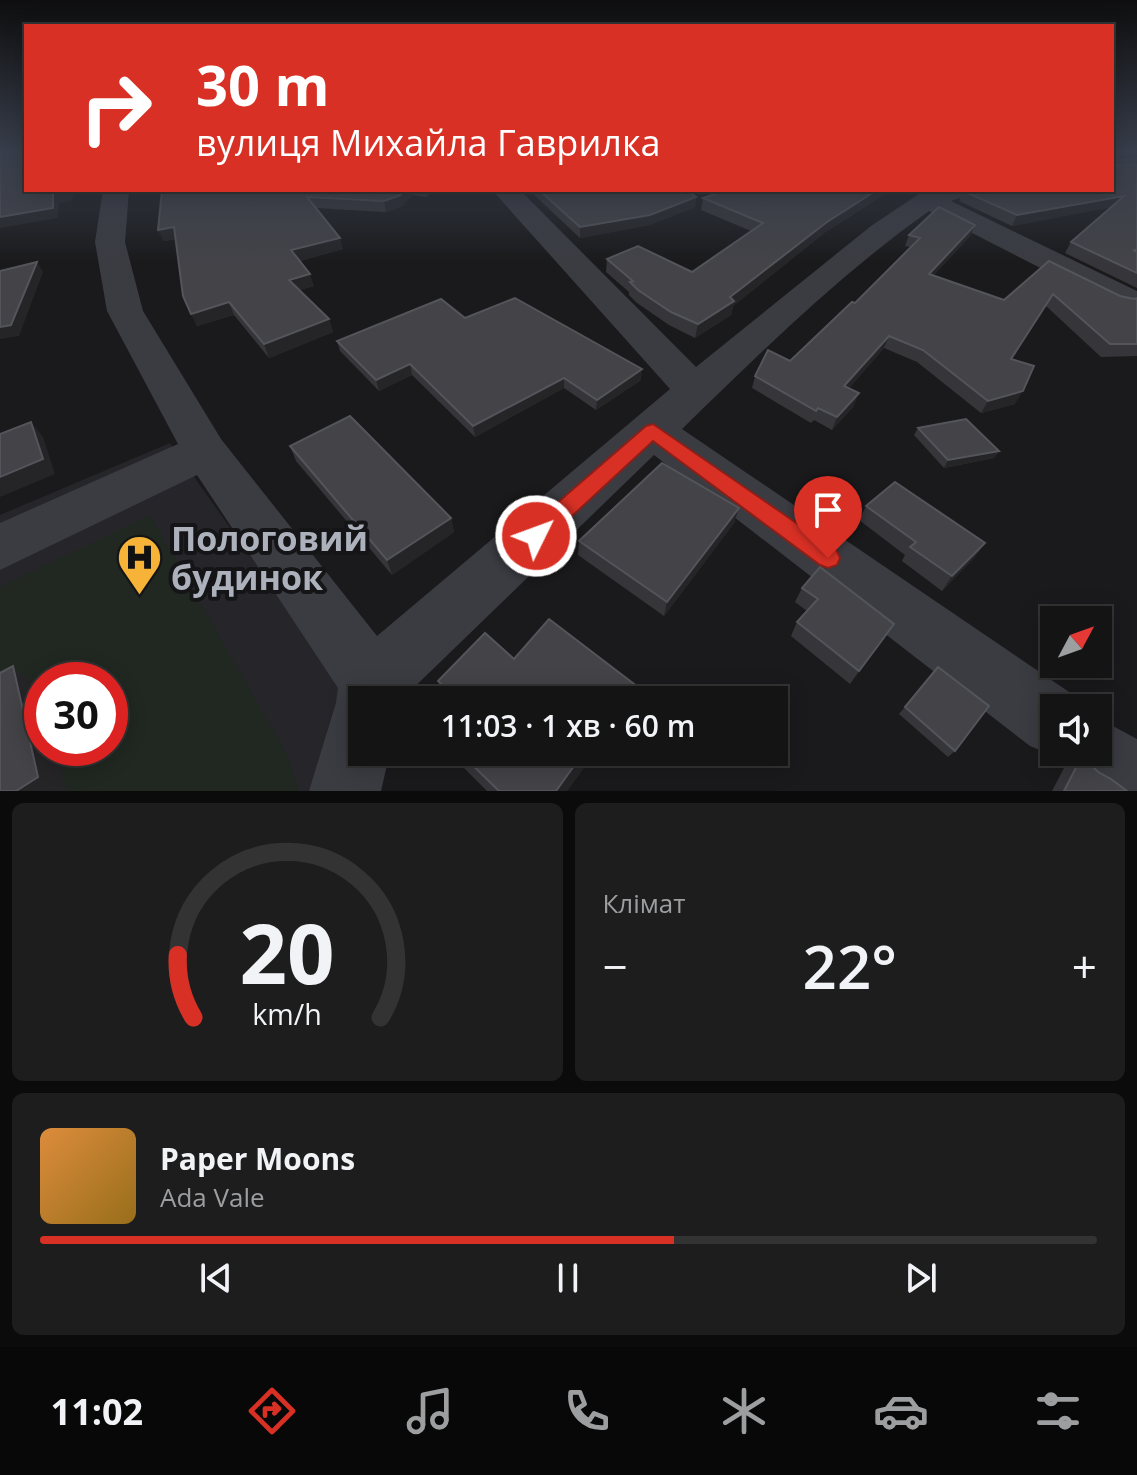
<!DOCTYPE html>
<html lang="uk">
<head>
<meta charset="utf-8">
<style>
  body { margin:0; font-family:"Open Sans",sans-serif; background:#1d1d1e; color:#f1f3f6; height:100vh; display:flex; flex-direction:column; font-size:30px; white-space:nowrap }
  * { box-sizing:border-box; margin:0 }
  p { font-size:26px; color:#9d9ea0 }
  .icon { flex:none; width:44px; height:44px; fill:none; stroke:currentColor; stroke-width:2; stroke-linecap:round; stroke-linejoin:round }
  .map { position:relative; height:791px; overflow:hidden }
  .details { display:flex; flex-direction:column; gap:12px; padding:12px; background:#0b0b0c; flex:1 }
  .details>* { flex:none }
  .top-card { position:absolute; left:24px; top:24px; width:1090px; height:168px; border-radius:0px; box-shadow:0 4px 20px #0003,0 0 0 2px #333334; background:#d93025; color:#fff; overflow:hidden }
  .needle { width:52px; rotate:49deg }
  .controls { position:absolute; left:1040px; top:606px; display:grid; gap:16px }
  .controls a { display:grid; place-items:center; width:72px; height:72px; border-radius:0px; background:#141415; box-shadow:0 4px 20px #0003,0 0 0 2px #333334; font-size:40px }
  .speed { position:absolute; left:24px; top:662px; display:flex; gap:16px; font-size:40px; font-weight:700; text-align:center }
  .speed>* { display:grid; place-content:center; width:104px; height:104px; border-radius:50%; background:#141415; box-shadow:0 4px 20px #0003,0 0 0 2px #333334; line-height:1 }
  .speed .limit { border:12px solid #d22; background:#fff; color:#111 }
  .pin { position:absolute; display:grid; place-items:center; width:68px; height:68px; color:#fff; margin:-82px -34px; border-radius:50% 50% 50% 0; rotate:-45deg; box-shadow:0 0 8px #0007 }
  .pin .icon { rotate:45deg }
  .me { position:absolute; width:88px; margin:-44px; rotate:48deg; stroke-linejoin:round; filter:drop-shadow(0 0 6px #0008) }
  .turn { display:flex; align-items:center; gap:28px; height:168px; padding:0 40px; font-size:36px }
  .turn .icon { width:104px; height:104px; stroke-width:2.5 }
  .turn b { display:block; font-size:56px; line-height:68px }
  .big { font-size:60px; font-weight:600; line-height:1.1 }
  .details .widget { flex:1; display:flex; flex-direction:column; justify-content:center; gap:12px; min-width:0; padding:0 28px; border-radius:12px; background:#1d1d1e }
  .details .dial { align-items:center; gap:0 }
  .dial svg { height:208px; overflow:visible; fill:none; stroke:#333334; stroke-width:7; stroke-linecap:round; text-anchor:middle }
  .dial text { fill:#f1f3f6; stroke:none }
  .song { display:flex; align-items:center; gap:24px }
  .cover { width:96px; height:96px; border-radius:12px; background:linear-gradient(135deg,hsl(30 70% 55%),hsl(40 70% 35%)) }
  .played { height:8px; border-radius:4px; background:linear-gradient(90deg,#d93025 60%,#333334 60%) }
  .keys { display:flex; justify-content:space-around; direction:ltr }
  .heat { display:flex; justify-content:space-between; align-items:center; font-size:44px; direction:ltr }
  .details .tiles { flex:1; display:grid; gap:12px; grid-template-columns:1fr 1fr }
  .widget:last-child { grid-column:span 2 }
  .trip { position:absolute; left:348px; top:686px; width:440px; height:80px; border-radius:0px; background:#141415; box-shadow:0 4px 20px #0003,0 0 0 2px #333334; font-weight:600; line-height:80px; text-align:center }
  .tab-bar { display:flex; height:128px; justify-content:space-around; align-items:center; background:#080808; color:#9d9ea0 }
  .tab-bar .icon { width:56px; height:56px }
  .tab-bar .on { color:#d93025 }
  .tab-bar b { font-size:36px; color:#f1f3f6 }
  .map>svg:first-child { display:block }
</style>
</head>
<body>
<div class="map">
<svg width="1137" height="791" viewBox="0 0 1137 791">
  <rect width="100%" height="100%" fill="#1a1a1c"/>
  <path fill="#26262a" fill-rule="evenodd" d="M 170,443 L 346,691 L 318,791 L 0,791 L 0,515 ZM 42,680 L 110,680 L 110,748 L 42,748 Z"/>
  <path fill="#202821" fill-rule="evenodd" d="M 150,515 L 286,753 L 299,791 L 0,791 L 0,587 ZM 42,680 L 110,680 L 110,748 L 42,748 Z"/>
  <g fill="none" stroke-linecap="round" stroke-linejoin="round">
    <g fill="#3b3c42" fill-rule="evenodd">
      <polygon points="1137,157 1137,171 1112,173 1112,159"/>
      <path d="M 103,190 L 129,190 L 125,242 L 143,311 L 221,439 L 377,636 L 670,389 L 492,190 L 520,190 L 696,367 L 871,226 L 919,194 L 931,190 L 969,190 L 965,196 L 951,201 L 1137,291 L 1137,305 L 1125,308 L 1113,305 L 929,211 C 839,275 761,352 682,429 L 1078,698 L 1082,708 L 1054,708 L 1054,752 L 1098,752 L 1098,718 L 1137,739 L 1137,791 C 1093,791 1080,791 1061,753 L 1054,756 L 1030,746 L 654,455 L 401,700 L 362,700 L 362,752 L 390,752 L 381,791 L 309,791 L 336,703 L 338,688 L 197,475 L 0,570 L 0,523 L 178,444 L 107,311 L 95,242 Z"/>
    </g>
  </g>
  <g fill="#36363a">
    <polygon points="1137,165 1137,288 1065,253 1071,242 1111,207 1012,226 959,201 963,191 1116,166"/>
    <polygon points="162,190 435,190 427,197 412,195 401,207 386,212 316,208 343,249 300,261 314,286 300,290 329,319 333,332 269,358 234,315 197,326 183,296 176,239 164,241 158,230"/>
    <polygon points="529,190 687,190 696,197 695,207 649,225 580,238"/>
    <polygon points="703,198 823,234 733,306 731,315 695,338 669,325 637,303 629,295 629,292 606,272 607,259 692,272 751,231 701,210"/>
    <polygon points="975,225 970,236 933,276 1004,300 1049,261 1120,296 1134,299 1137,298 1137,356 1101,357 1046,306 1012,359 1015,404 981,413 917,362 884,348 849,388 854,406 832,430 814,420 811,423 752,388 755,376 790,361 855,303 911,247 905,246 909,235"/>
    <polygon points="465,318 641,380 596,410 564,388 475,437 412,375 379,391 340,351 337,341"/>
    <polygon points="918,428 999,451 994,458 944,468 914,435"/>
    <polygon points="290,446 451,518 454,532 392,575 296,461"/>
    <polygon points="866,506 985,543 974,558 942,591 902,561 905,555 859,520"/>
    <polygon points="739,508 734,523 664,616 578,555 579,541"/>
    <polygon points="802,588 894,624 850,684 791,636 797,622 807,611 795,602"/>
    <polygon points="514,659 634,684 631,700 444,700 438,681"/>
    <polygon points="938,667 955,751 948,757 899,714"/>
    <polygon points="450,752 595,752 567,791 487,791 452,756"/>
    <polygon points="1082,756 1098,772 1127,791 1052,791 1064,768"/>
  </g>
  <g fill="#252528">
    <polygon points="67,190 76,190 71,201 59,203 58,218 0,228 0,217 53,193"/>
    <polygon points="405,190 411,190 412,195 401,207 386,212 384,201"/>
    <polygon points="426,190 435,190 427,197"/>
    <polygon points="877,190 892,190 823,234 733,306 731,315 695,338 698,324 730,297 827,222"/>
    <polygon points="1124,196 1118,206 1012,226 1017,215"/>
    <polygon points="696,197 695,207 649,225 580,238 580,227"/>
    <polygon points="975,225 970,236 924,286 929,274"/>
    <polygon points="174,227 179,238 164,241 158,230"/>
    <polygon points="340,238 343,249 295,262 291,250"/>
    <polygon points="37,262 43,272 19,336 0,339 0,327"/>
    <polygon points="310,274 314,286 293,292 289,280"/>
    <polygon points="229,302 234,315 197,326 191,314"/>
    <polygon points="329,319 333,332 269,358 264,344"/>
    <polygon points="889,336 884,348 840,399 844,386"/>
    <polygon points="410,364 412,375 379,391 376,380"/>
    <polygon points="642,369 641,380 596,410 597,400"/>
    <polygon points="564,378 564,388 475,437 473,426"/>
    <polygon points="1023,391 1015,404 981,413 988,401"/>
    <polygon points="859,393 854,406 832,430 837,417"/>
    <polygon points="31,422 43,437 55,474 0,497 0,477"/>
    <polygon points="999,451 994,458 944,468 948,460"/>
    <polygon points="739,508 734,523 664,616 667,602"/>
    <polygon points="451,518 454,532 392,575 387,560"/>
    <polygon points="985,543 974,558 942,591 952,576"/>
    <polygon points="894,624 885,638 850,684 859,671"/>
    <polygon points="13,666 41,689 42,693 42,748 56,748 67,791 16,791"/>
    <polygon points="634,684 631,700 622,700"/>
    <polygon points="584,752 595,752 567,791 556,791"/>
  </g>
  <g fill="#434348" stroke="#53555a" stroke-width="2">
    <polygon points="0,153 26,153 26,190 67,190 66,192 53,193 53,208 0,217"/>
    <polygon points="1112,153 1115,153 1116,166 1137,165 1137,250 1133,250 1137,252 1137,273 1071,242 1124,196 1017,215 963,191 965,190 1112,190"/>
    <polygon points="162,190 405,190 399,196 384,201 307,197 340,238 291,250 310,274 289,280 329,319 264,344 229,302 191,314 183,296 174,227 158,230"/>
    <polygon points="539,190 687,190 696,197 650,215 580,227"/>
    <polygon points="726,190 877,190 827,222 730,297 734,301 698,324 671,312 638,290 630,282 633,281 607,259 638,246 692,272 763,223 703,198"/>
    <polygon points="939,207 975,225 929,274 1004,300 1049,261 1120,296 1134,299 1137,298 1137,344 1110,344 1053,294 1011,359 1034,366 1023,391 988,401 923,350 889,336 844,386 859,393 837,417 818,408 816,411 755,376 768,350 790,361 852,302 855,303 920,238 909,235"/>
    <polygon points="37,262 11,325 0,327 0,271"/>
    <polygon points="515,298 642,369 597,400 564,378 473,426 410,364 376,380 337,341 441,299 465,318"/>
    <polygon points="350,416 451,518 387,560 290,446"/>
    <polygon points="966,419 999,451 948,460 918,428"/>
    <polygon points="31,422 43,459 0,477 0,434"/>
    <polygon points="662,463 739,508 667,602 579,541"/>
    <polygon points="895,482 985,543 952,576 910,547 916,542 866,506"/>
    <polygon points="820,567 894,624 859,671 797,622 818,599 802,588"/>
    <polygon points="549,619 634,684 622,700 458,700 438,681 485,633 514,659"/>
    <polygon points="13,666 38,777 16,791 0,791 0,673"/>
    <polygon points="938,667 989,706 955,751 905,707"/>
    <polygon points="459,752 584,752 556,791 499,791"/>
    <polygon points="1082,756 1098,772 1111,779 1127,791 1064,791"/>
  </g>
  <linearGradient id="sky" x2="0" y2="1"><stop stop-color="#0e0e0f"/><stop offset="0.58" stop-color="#383e4b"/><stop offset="1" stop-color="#383e4b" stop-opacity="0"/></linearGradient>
  <rect width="1137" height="263" fill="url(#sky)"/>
  <polygon fill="#d93025" stroke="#8d1f18" stroke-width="2" points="653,424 837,551 840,558 837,565 828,568 820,565 653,441 544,542 536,545 527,542 524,536 527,529 646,426"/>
  <defs>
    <symbol id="hospital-pin" viewBox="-11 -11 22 30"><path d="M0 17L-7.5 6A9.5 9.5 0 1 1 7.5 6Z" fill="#f6b338" stroke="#151518"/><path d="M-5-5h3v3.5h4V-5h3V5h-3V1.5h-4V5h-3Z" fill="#111"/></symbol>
  </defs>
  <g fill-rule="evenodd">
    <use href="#hospital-pin" x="114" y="532" width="51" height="69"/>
  </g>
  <g text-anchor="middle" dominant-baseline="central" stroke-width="8" stroke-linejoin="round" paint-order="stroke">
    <g font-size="34" font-weight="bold" fill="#acb1bc" stroke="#151518" text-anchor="start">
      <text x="171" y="538">Пологовий<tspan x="171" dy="39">будинок</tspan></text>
    </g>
  </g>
</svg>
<div class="controls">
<a><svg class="needle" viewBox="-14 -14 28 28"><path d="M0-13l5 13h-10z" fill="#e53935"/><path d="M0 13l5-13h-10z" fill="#9d9ea0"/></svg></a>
<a><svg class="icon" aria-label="sound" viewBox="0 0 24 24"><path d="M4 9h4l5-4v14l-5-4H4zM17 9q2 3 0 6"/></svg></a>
</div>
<div class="speed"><div class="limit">30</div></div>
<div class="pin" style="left:828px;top:558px;background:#d93025"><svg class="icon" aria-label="arrive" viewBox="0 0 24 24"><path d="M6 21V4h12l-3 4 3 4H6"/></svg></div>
<svg class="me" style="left:536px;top:536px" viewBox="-20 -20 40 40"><circle r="17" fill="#d93025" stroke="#fff" stroke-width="3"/><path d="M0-11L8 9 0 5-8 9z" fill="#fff"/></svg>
<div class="trip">11:03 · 1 хв · 60 m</div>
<div class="top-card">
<div class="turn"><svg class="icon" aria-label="right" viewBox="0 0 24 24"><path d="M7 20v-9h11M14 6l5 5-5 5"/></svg><div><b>30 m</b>вулиця Михайла Гаврилка</div></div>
</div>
</div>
<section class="details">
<div class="tiles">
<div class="widget dial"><svg viewBox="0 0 100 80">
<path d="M14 69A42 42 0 1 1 86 69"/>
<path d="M14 69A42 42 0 0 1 8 45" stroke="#d93025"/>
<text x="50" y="56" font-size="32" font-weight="700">20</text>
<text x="50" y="72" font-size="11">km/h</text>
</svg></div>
<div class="widget"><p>Клімат</p>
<div class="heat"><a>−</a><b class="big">22°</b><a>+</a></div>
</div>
<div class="widget">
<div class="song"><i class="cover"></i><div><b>Paper Moons</b><p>Ada Vale</p></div></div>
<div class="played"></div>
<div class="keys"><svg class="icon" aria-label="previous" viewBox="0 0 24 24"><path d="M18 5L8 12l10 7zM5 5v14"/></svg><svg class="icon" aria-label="pause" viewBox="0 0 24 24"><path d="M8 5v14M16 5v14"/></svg><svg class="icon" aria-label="next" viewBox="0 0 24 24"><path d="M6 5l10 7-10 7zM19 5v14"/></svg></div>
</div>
</div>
</section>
<nav class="tab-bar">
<b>11:02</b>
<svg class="icon on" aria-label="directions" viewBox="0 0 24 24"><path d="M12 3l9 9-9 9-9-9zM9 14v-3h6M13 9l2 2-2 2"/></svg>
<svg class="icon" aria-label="music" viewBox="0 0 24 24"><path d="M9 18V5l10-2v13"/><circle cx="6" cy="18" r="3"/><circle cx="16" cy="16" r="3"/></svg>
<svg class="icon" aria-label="phone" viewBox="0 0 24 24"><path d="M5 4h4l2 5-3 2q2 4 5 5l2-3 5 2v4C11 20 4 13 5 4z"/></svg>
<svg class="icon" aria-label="climate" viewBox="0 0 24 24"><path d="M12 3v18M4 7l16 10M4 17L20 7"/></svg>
<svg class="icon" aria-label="car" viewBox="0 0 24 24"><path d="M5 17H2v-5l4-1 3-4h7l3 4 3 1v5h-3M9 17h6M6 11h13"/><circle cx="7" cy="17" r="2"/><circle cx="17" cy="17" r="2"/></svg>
<svg class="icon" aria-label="filters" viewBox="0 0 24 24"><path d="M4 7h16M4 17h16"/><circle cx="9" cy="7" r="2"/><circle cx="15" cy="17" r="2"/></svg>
</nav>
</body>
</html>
